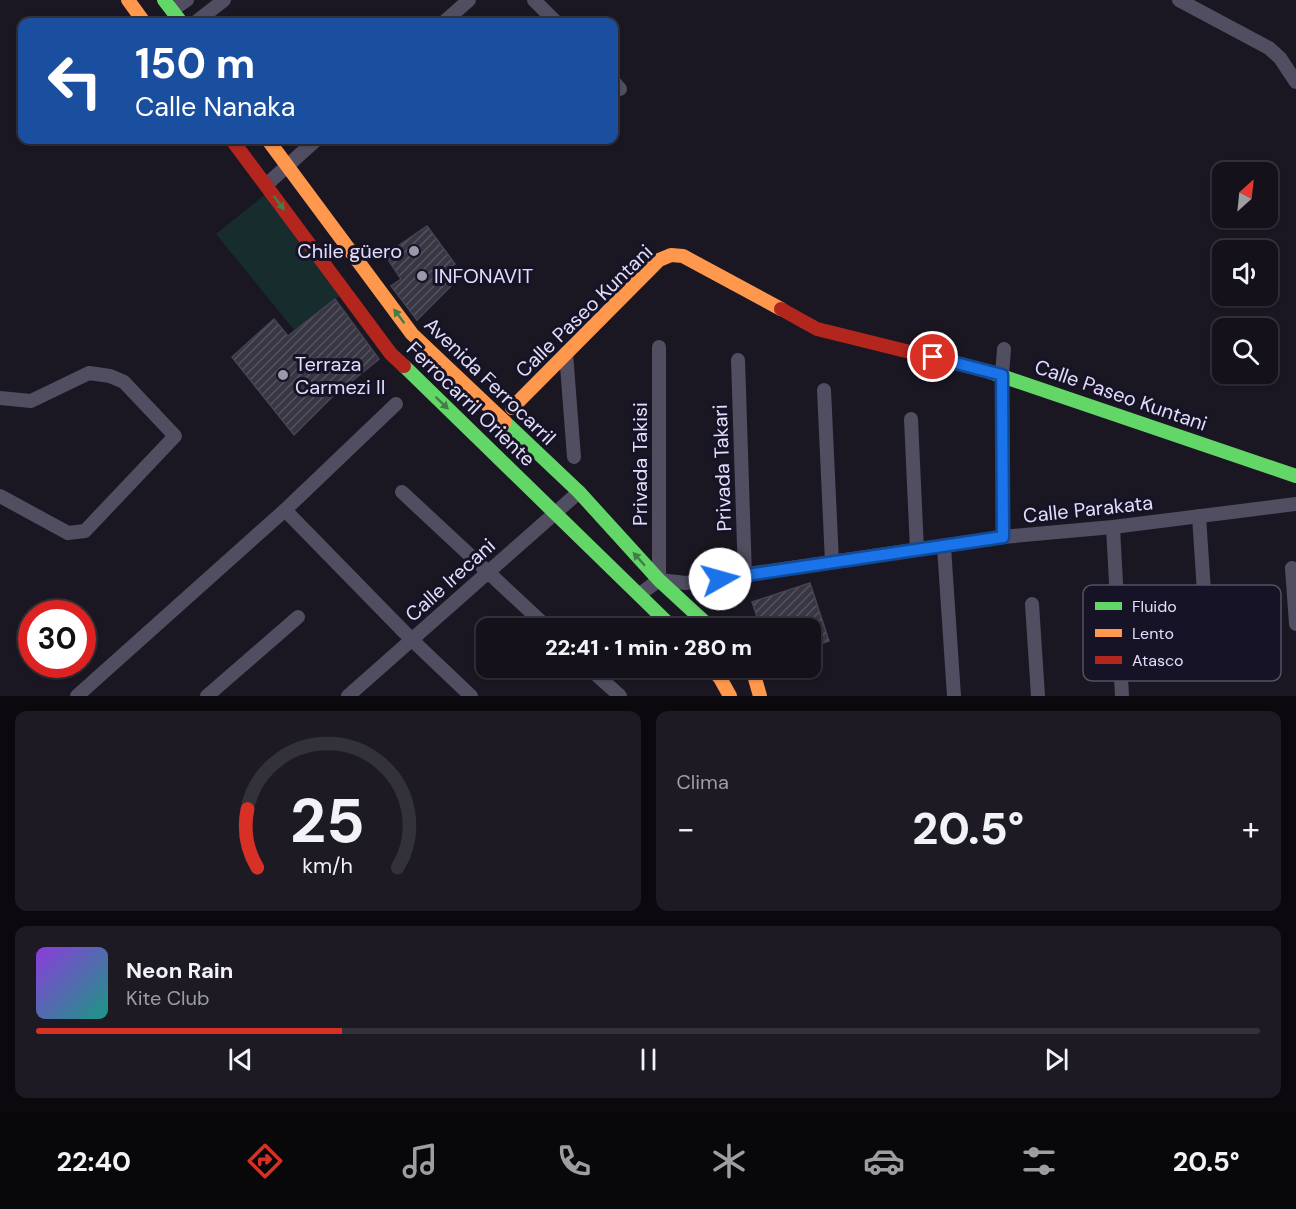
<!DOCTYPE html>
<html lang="es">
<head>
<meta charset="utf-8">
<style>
  body { margin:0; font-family:"DM Sans",sans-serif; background:#1d1a23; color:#f1f3f6; height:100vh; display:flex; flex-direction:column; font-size:22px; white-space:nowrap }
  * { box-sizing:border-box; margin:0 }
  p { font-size:20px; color:#9d9da2 }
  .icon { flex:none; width:33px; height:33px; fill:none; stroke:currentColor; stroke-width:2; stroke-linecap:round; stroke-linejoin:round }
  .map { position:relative; height:696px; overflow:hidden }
  .side { display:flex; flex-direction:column; gap:15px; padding:15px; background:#0b090e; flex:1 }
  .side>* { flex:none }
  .top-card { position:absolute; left:18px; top:18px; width:600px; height:126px; border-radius:12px; box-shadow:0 2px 4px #0004,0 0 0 2px #333139; background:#1a4fa0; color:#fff; overflow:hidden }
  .needle { width:39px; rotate:27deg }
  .controls { position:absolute; left:1212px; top:162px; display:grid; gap:12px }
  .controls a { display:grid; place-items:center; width:66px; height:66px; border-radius:12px; background:#14111a; box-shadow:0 2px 4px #0004,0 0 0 2px #333139; font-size:30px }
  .speed { position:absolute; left:18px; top:600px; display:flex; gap:12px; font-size:30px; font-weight:700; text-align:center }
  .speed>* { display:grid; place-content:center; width:78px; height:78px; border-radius:50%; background:#14111a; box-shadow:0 2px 4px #0004,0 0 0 2px #333139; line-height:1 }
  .speed .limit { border:9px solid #d22; background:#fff; color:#111 }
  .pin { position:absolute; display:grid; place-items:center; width:51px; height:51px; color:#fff; margin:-26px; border:3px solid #fff; border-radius:50%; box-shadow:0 2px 6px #0007 }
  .me { position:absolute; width:66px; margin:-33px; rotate:83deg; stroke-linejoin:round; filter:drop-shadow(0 0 4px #0008) }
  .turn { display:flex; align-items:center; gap:21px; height:126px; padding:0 18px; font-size:27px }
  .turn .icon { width:78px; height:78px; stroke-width:2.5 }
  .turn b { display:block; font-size:42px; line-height:51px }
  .big { font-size:45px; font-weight:800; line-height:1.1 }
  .side .card { flex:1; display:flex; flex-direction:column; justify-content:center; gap:9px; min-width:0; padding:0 21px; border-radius:12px; background:#1d1a23 }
  .side .dial { align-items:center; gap:0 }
  .dial svg { height:156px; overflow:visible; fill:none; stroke:#333139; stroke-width:7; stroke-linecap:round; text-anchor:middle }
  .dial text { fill:#f1f3f6; stroke:none }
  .song { display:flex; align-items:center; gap:18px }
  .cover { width:72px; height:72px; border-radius:9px; background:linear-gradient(135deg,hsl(270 70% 55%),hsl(170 70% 35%)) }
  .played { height:6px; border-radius:3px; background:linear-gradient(90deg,#d93025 25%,#333139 25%) }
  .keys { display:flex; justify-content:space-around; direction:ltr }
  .heat { display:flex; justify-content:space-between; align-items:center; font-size:33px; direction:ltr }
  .side .tiles { flex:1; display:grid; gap:15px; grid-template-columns:1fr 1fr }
  .card:last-child { grid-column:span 2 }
  .trip { position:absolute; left:476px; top:618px; width:345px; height:60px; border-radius:12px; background:#14111a; box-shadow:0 2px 4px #0004,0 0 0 2px #333139; font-weight:800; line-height:60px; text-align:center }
  .tabs { display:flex; height:96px; justify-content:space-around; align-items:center; background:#08070a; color:#9d9da2 }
  .tabs .icon { width:42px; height:42px }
  .tabs .on { color:#d93025 }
  .tabs b { font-size:27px; color:#f1f3f6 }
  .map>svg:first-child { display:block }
</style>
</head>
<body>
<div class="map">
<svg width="1296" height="696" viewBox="0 0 1296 696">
  <defs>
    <pattern id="building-hatch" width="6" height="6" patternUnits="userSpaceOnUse" patternTransform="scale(1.5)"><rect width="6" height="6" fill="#393643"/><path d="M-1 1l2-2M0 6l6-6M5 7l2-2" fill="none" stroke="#55535f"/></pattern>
  </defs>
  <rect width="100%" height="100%" fill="#1a1722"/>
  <polygon fill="#172c2d" points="267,193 342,294 295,331 216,234"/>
  <g fill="url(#building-hatch)" stroke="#474354" stroke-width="1.5">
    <polygon points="427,226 455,264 442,273 451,286 417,320 391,286 401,279 385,255"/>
    <polygon points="335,299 379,359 341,390 340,389 294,435 232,357 274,319 288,336"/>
    <polygon points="810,583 829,641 810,647 810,628 761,628 752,602"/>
  </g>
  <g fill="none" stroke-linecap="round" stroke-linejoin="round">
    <g stroke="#504e60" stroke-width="14">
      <polyline points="534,0 556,22"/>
      <polyline points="1179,0 1269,48 1280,58 1296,82"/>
      <polyline points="172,10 187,0"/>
      <polyline points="196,22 224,0"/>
      <polyline points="444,22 469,0"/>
      <polyline points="614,82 620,89"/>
      <polyline points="266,185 316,140"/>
      <polyline points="566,353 574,457"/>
      <polyline points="738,360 745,576"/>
      <polyline points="824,390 832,562"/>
      <polyline points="0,398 31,401 89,373 110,376 124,382 175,436 85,531 68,533 0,496"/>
      <polyline points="911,419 917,550"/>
      <polyline points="402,492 548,628"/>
      <polyline points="285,510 412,640 471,696"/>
      <polyline points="1199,516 1209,668"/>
      <polyline points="1113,527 1122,696"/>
      <polyline points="1003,537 1002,375 1004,349"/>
      <polyline points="944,547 954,696"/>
      <polyline points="1292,568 1296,624"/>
      <polyline points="659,580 659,347"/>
      <polyline points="640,594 659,580 686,583 1003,537 1113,527 1296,504"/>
      <polyline points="1032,604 1038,696"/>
      <polyline points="589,668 620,696"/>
      <polyline points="77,696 285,510 396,404"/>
      <polyline points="207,696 298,617"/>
      <polyline points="348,696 579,492"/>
    </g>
    <g stroke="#63d668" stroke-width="14">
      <polyline points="164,0 181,22"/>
      <polyline points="404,366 673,628"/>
      <polyline points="987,371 1296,476"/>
      <polyline points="505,422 579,492 659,580 711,628"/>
    </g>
    <g stroke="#ff974d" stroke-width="14">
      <polyline points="128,0 144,22"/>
      <polyline points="268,140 412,334 505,422"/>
      <polyline points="512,408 659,260 671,255 683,256 781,309"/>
      <polyline points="711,668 720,678 730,696"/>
      <polyline points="752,668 760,696"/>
    </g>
    <g stroke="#b3261e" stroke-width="14">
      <polyline points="232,140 391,354 404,366"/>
      <polyline points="781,309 817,329 987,371"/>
    </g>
  </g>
  <defs><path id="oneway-solid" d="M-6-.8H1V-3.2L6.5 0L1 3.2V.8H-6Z" transform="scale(1.5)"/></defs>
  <g fill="#417e4a">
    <use href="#oneway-solid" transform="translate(279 203) rotate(53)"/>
    <use href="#oneway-solid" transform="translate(399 316) rotate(-127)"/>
    <use href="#oneway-solid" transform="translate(442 403) rotate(44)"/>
    <use href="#oneway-solid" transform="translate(639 559) rotate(-132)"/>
  </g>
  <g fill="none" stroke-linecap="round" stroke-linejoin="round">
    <defs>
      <polyline id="route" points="720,579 1003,537 1002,375 933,357"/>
    </defs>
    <use href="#route" stroke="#114b97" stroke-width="15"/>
    <use href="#route" stroke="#1a73e8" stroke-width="10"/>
  </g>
  <g fill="#9b98ae" stroke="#171326" stroke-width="2">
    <circle cx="414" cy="251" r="6"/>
    <circle cx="422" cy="276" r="6"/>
    <circle cx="283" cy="375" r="6"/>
  </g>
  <g text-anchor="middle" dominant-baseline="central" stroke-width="6" stroke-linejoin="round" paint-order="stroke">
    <g font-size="20" fill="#e1ddfa" stroke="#171326" text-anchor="start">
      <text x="402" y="251" text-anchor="end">Chile güero</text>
      <text x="434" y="276">INFONAVIT</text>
      <text x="295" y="364">Terraza<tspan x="295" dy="23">Carmezi II</tspan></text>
    </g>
    <g font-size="20" fill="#e1ddfa" stroke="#171326">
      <text transform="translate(584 311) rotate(-44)">Calle Paseo Kuntani</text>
      <text transform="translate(490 381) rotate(44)">Avenida Ferrocarril</text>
      <text transform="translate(1121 395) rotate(19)">Calle Paseo Kuntani</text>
      <text transform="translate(471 404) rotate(44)">Ferrocarril Oriente</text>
      <text transform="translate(640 464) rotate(-90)">Privada Takisi</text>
      <text transform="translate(722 468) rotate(-92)">Privada Takari</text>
      <text transform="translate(1088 509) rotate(-6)">Calle Parakata</text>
      <text transform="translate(450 580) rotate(-42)">Calle Irecani</text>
    </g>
  </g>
  <rect x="1083" y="585" width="198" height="96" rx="9" fill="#171326" stroke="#545066" stroke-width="1.5"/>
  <rect x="1095" y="602" width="27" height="8" fill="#63d668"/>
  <rect x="1095" y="629" width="27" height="8" fill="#ff974d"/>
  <rect x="1095" y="656" width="27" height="8" fill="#b3261e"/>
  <g font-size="16" fill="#e1ddfa">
    <text x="1132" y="612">Fluido</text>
    <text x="1132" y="639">Lento</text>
    <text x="1132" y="666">Atasco</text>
  </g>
</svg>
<div class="controls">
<a><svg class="needle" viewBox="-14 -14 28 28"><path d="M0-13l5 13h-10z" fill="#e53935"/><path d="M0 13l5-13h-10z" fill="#9d9da2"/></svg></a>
<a><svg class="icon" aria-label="sound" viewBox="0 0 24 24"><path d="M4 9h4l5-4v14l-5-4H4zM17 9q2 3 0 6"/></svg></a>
<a><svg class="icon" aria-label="search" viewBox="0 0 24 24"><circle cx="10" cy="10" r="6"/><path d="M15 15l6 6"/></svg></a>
</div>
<div class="speed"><div class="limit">30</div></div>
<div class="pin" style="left:933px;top:357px;background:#d93025"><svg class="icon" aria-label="arrive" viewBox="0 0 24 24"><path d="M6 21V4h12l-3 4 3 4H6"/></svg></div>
<svg class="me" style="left:720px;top:579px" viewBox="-20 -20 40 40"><circle r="19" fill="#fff"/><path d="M0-13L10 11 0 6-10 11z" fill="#1a73e8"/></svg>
<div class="trip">22:41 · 1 min · 280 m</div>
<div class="top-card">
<div class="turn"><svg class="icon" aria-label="left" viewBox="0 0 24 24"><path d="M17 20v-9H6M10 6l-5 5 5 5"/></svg><div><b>150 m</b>Calle Nanaka</div></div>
</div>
</div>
<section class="side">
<div class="tiles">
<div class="card dial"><svg viewBox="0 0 100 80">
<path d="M14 69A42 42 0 1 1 86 69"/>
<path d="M14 69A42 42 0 0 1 9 39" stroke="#d93025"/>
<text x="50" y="56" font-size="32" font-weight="700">25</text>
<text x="50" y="72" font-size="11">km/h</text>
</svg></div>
<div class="card"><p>Clima</p>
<div class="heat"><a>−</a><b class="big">20.5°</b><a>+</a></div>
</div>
<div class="card">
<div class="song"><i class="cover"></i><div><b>Neon Rain</b><p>Kite Club</p></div></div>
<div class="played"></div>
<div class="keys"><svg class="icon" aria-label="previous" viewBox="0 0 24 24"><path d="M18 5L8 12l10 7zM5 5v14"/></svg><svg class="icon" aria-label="pause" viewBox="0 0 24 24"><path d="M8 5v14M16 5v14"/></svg><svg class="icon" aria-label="next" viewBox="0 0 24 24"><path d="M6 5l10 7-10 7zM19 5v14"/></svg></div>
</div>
</div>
</section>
<nav class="tabs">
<b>22:40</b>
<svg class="icon on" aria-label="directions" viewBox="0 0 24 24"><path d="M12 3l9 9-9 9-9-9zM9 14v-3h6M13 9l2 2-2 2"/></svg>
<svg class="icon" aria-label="music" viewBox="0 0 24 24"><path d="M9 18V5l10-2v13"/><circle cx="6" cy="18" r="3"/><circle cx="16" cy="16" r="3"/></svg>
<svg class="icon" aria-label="phone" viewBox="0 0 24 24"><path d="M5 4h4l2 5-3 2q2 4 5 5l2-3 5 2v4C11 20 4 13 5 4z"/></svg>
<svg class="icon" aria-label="climate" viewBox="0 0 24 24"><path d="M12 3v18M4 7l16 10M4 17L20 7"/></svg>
<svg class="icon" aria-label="car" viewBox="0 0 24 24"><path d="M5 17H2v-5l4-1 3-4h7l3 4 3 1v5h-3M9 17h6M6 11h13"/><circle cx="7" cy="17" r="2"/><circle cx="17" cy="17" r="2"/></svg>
<svg class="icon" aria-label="filters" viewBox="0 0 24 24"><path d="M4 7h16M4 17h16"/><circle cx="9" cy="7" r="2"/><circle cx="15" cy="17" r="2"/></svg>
<b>20.5°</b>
</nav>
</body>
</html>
